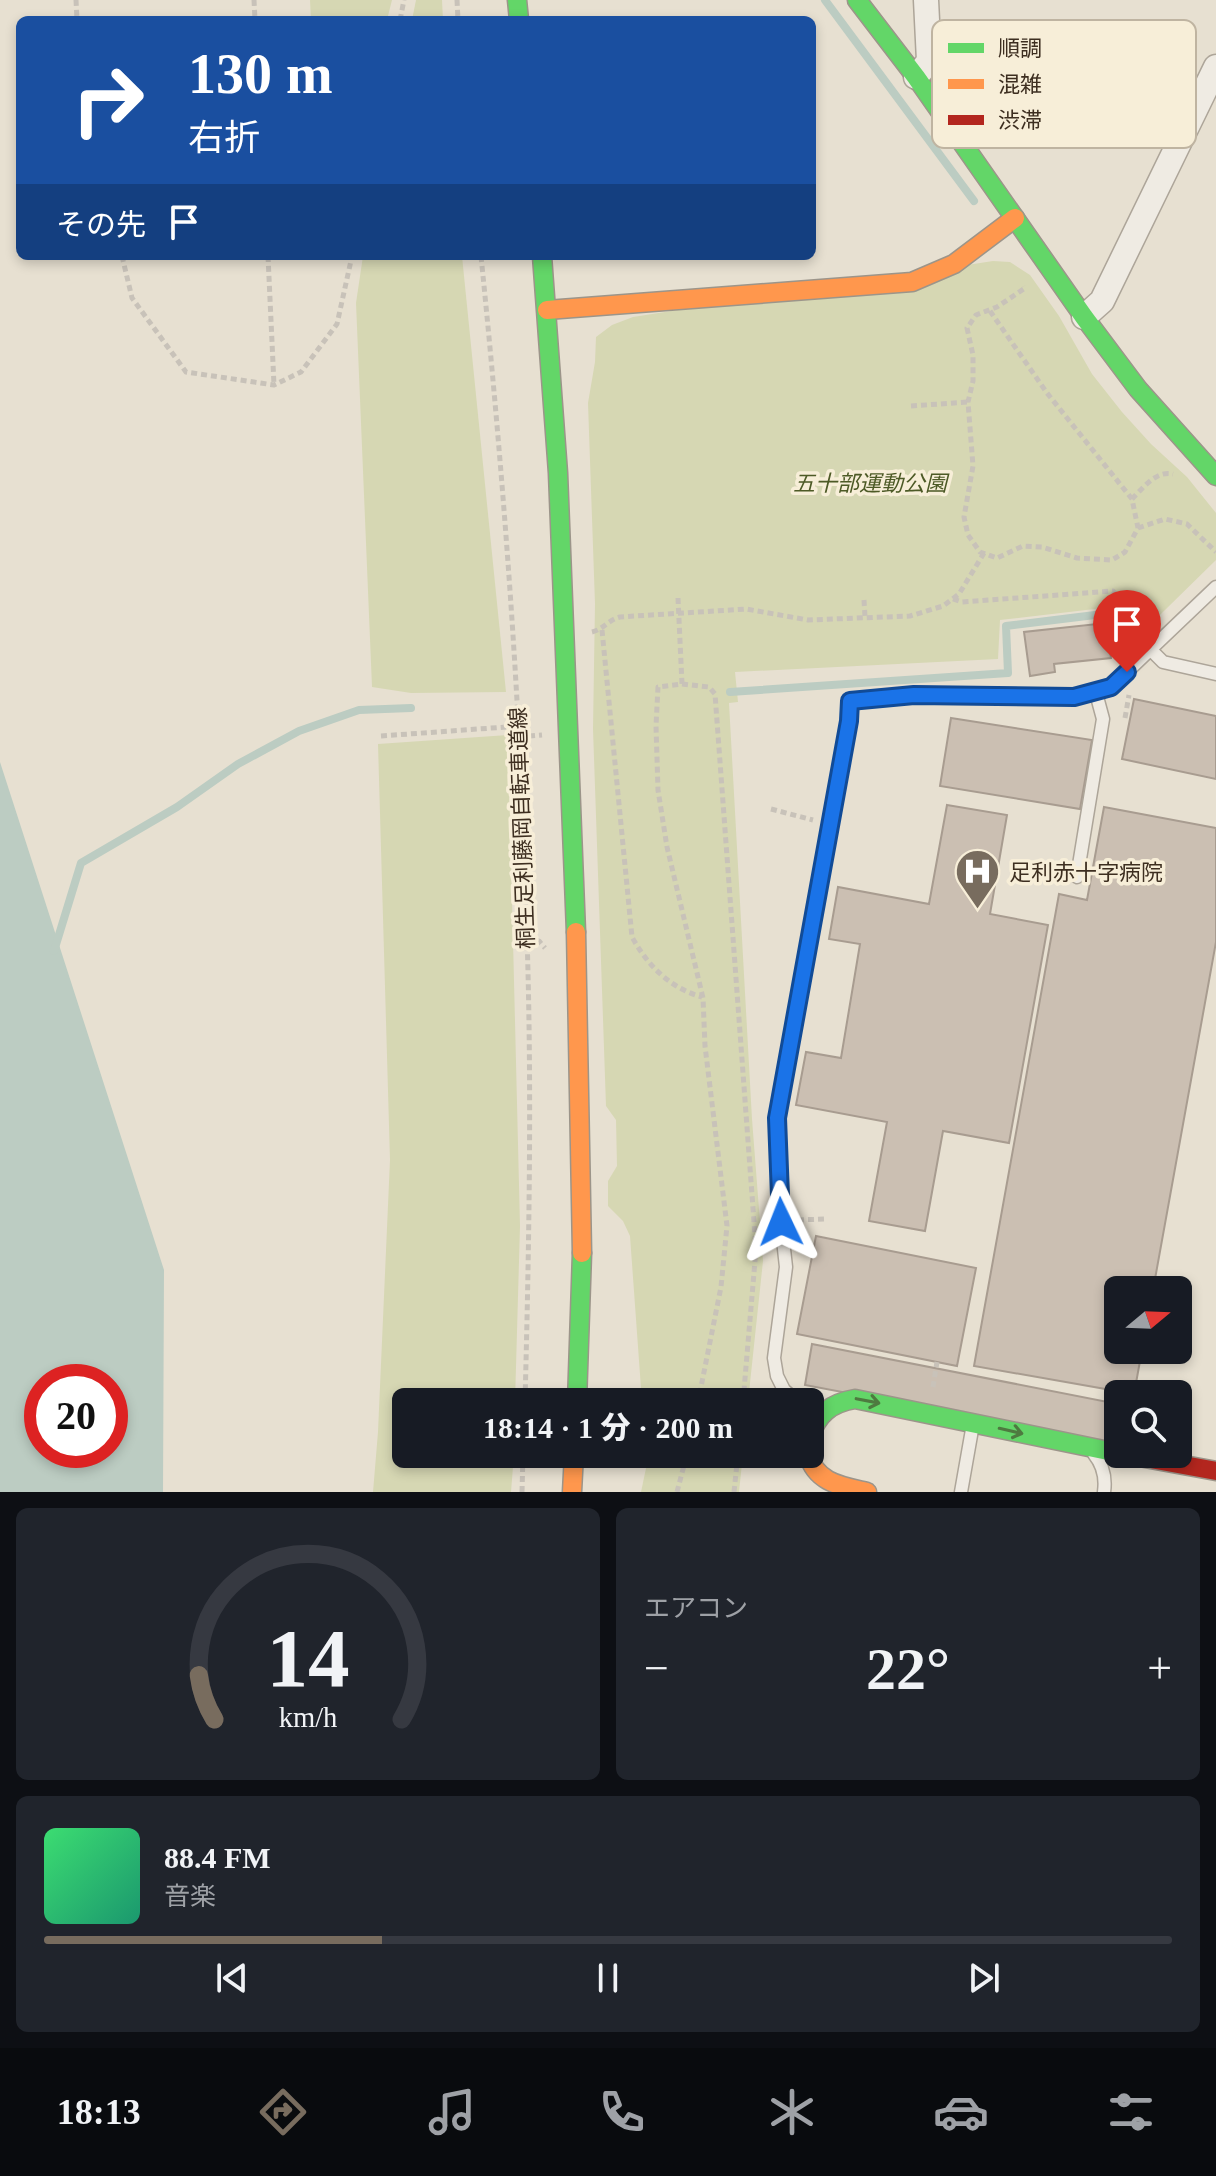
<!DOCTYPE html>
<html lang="ja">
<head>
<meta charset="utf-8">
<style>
  body { margin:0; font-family:"Times New Roman","Noto Sans JP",serif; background:#20242c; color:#f1f3f6; height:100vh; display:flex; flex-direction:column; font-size:30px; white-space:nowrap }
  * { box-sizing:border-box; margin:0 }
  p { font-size:26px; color:#9ea1a6 }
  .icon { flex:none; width:44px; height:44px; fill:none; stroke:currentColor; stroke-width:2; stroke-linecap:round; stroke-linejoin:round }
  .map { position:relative; height:1492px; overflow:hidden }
  .drawer { display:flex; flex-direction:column; gap:16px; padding:16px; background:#0d0f14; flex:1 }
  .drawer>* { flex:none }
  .top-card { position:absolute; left:16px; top:16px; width:800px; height:244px; border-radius:12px; box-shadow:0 4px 12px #0003; background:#1a4fa0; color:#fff; overflow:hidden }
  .needle { width:52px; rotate:71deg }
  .controls { position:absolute; left:1104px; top:1276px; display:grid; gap:16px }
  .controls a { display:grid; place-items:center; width:88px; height:88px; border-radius:12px; background:#171b24; box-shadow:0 4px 12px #0003; font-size:40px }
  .speed { position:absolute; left:24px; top:1364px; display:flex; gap:16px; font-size:40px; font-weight:700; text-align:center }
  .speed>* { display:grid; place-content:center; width:104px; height:104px; border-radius:50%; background:#171b24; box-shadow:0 4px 12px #0003; line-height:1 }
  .speed .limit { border:12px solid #d22; background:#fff; color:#111 }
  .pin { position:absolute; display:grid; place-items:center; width:68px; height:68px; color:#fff; margin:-82px -34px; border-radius:50% 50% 50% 0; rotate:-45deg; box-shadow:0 0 8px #0007 }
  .pin .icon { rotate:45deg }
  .me { position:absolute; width:88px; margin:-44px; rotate:358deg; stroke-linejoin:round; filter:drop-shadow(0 0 6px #0008) }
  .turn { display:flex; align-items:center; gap:28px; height:168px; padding:0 40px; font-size:36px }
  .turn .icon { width:104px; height:104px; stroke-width:2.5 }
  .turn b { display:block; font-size:56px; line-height:68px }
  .then { display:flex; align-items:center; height:76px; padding:0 40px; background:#0003; gap:16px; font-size:30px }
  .big { font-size:60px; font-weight:800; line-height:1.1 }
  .drawer .tile { flex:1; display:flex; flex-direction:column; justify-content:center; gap:12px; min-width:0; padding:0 28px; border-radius:12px; background:#20242c }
  .drawer .dial { align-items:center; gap:0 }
  .dial svg { height:208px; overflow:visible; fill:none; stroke:#363941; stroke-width:7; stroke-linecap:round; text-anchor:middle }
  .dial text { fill:#f1f3f6; stroke:none }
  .song { display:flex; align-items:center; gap:24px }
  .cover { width:96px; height:96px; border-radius:12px; background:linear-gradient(135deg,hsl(140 70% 55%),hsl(160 70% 35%)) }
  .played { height:8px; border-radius:4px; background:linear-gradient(90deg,#786c5e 30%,#363941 30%) }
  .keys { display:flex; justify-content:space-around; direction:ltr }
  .heat { display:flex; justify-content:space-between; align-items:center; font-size:44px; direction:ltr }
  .drawer .tiles { flex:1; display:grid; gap:16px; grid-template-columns:1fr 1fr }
  .tile:last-child { grid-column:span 2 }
  .trip { position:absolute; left:392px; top:1388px; width:432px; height:80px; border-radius:12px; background:#171b24; box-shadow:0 4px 12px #0003; font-weight:800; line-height:80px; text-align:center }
  .tabs { display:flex; height:128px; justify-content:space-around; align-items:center; background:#090b0e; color:#9ea1a6 }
  .tabs .icon { width:56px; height:56px }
  .tabs .active { color:#786c5e }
  .tabs b { font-size:36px; color:#f1f3f6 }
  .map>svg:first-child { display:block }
</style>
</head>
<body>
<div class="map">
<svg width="1216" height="1492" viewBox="0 0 1216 1492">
  <rect width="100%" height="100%" fill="#e7e0d1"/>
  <g fill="#d6d7b3">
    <polygon points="310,0 392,0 387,20 311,20"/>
    <polygon points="416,0 442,0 443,20 412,20"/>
    <polygon points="363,256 462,256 506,692 411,693 372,687 356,303"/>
    <polygon points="993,261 1010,262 1030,275 1059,316 1092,374 1122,412 1151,444 1187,477 1216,513 1216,560 1114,660 1109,618 1105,618 1103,608 1000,620 998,659 735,672 738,702 729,703 752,1119 763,1261 748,1402 642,1402 630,1236 623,1221 608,1206 608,1181 617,1166 616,1120 606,1106 593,729 595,604 588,403 595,362 596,337 612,325 633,317"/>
    <polygon points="508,735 520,1226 515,1402 406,1402 406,1454 514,1454 511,1492 373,1492 378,1432 390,1160 378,744"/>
    <polygon points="649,1454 743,1454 739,1492 641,1492"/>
  </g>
  <path fill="#bcccc2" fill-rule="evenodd" d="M 0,762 L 164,1270 L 163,1492 L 0,1492 ZM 42,1382 L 110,1382 L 110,1450 L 42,1450 Z"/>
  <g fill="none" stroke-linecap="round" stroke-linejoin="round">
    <g stroke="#bcccc2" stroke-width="8">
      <polyline points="825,0 974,201"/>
      <polyline points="730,692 1008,673 1006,626 1103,614"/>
      <polyline points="54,951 81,863 177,807 238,764 299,731 359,710 411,708"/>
    </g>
  </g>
  <g fill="#cbbfb2" stroke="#a89c90" stroke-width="2">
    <polygon points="1106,623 1111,658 1054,664 1055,672 1030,676 1024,632"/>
    <polygon points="1134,699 1216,716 1216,779 1122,759"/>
    <polygon points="951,718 1092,740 1080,809 940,786"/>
    <polygon points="947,805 1007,815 990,914 1048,925 1009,1143 943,1131 925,1231 869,1221 887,1122 796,1105 806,1052 841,1058 860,944 829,939 838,887 929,904"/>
    <polygon points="1104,807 1216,828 1216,942 1153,1290 1118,1290 1118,1350 1142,1350 1134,1394 974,1366 1059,894 1087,900"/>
    <polygon points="816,1236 976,1268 957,1366 797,1334"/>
    <polygon points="812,1344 1118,1404 1118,1444 805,1385"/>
  </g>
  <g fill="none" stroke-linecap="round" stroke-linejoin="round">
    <defs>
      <g id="lane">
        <polyline points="1150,649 1163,662 1216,674"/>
        <polyline points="1077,877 1103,719 1096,693"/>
        <polyline points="798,1402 784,1390 777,1376 774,1358 786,1267 781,1222 777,1118 849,721 850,701 914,695 1074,697 1111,687 1216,587"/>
        <path d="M 1094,1454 C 1103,1465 1106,1478 1104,1492"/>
        <polyline points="961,1492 973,1424"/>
      </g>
      <g id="street">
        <polyline points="916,77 929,61 926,0"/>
        <polyline points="1084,317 1102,301 1216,67"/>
      </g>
      <g id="fast">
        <polyline points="517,0 519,20"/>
        <polyline points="857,0 916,77 1084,317 1138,389 1216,476"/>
        <polyline points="542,256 558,473 576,932"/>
        <polyline points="577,1402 582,1253"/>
        <path d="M 810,1437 C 817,1414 831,1403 855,1399 L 1118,1453"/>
      </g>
      <g id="slow">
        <polyline points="547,310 912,282 954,264 1015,218"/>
        <polyline points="576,932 582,1253"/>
        <path d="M 808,1454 C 816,1483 841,1486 867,1492"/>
        <polyline points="572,1492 574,1454"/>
      </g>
      <polyline id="jam" points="1123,1454 1216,1471"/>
    </defs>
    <use href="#lane" stroke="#ada599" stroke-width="15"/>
    <use href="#street" stroke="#ada599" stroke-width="27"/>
    <use href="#fast" stroke="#9c958a" stroke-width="21"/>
    <use href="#slow" stroke="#9c958a" stroke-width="21"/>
    <use href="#jam" stroke="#9c958a" stroke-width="21"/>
    <g stroke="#c8c2b9" stroke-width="5" stroke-dasharray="6 4" stroke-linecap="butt">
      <polyline points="76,0 77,20"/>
      <polyline points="254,0 255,20"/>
      <polyline points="457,0 458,20"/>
      <polyline points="400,20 404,0"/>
      <polyline points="122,256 132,298 186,372 274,385 301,372 337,324 352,256"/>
      <polyline points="268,256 274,385"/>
      <path d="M 481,256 C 504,482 521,710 527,937 C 532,1092 529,1247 525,1402"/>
      <polyline points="990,311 1047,393 1132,499 1138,528 1125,552 1112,560 1077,558 1042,547 1023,546 997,558 980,552 968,535 964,517 973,466 968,402 973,381 973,355 967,328 976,315 997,307 1025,288 1024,286"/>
      <polyline points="911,406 968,402"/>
      <path d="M 1132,499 C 1143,488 1156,470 1173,474"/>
      <polyline points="1138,528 1165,519 1187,524 1216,552"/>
      <polyline points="678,598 682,684 658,687 656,726 658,790 667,847 703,998 705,1046 727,1226 721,1287 698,1402"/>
      <polyline points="953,599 962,602 1113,591 1119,598 1125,649"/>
      <polyline points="864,600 865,617"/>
      <path d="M 602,630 L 632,937 C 648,966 670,988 702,997"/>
      <path d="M 592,632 C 604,629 608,620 620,617 L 746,609 L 808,620 L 910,616 L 943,606 L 959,594 L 984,553"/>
      <polyline points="682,684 709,687 715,694 756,1249 743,1402"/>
      <polyline points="1125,718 1129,695"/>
      <polyline points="381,736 506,727 530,736 542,735"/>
      <polyline points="771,809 813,820"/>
      <polyline points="527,937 539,941 545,948"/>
      <polyline points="798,1220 824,1219"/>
      <polyline points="933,1387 937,1362"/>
      <polyline points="522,1492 523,1454"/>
      <polyline points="677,1492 687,1454"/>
      <polyline points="734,1492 738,1454"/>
    </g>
    <use href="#lane" stroke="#efebe3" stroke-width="12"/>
    <use href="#street" stroke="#efebe3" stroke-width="24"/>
    <use href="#fast" stroke="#63d668" stroke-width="18"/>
    <use href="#slow" stroke="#ff974d" stroke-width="18"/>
    <use href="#jam" stroke="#b3261e" stroke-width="18"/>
  </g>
  <defs><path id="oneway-shaft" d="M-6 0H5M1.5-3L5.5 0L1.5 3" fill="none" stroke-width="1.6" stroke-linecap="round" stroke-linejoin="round" transform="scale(2)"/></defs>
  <g stroke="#4e7a40">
    <use href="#oneway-shaft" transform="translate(868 1401) rotate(11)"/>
    <use href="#oneway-shaft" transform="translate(1011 1431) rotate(13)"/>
  </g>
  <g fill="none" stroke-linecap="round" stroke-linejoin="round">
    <defs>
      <polyline id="route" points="781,1222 777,1118 849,721 850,701 914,695 1074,697 1111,687 1127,672"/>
    </defs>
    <use href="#route" stroke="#114b97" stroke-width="20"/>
    <use href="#route" stroke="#1a73e8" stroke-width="14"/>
  </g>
  <defs>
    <symbol id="hospital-pin" viewBox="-11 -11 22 30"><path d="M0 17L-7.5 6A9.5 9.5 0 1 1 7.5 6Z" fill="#786c5e" stroke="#f7eed8"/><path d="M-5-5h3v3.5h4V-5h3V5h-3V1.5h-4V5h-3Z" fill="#fff"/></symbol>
  </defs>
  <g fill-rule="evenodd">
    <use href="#hospital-pin" x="952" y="846" width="51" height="69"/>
  </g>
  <g text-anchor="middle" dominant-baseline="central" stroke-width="7" stroke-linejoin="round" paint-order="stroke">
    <g font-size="22" font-style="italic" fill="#4d5a26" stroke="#f7eed8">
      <text x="870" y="483">五十部運動公園</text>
    </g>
    <g font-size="22" fill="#3d2e20" stroke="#f7eed8">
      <text transform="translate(522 828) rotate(-92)">桐生足利藤岡自転車道線</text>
    </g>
    <g font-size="22" fill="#3d2e20" stroke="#f7eed8" text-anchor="start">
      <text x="1009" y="872">足利赤十字病院</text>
    </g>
  </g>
  <rect x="932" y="20" width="264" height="128" rx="12" fill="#f7eed8" stroke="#bfb4a1" stroke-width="2"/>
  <rect x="948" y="43" width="36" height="10" fill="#63d668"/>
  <rect x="948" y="79" width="36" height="10" fill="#ff974d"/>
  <rect x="948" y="115" width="36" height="10" fill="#b3261e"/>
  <g font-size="22" fill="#3d2e20">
    <text x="998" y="56">順調</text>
    <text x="998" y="92">混雑</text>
    <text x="998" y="128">渋滞</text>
  </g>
</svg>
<div class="controls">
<a><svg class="needle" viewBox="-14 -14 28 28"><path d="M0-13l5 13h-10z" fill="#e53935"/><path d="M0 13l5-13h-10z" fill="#9ea1a6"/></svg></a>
<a><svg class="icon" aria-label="search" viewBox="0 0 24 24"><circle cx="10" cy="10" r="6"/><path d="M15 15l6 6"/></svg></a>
</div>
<div class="speed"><div class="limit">20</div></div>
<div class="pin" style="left:1127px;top:672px;background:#d93025"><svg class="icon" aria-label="arrive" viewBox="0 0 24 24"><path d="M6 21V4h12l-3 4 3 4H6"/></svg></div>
<svg class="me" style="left:781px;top:1222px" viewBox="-20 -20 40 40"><path d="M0-17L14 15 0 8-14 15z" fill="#1a73e8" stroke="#fff" stroke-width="4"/></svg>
<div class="trip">18:14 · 1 分 · 200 m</div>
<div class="top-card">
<div class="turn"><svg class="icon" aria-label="right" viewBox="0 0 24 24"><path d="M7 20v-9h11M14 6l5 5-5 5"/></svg><div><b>130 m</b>右折</div></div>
<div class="then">その先<svg class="icon" aria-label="arrive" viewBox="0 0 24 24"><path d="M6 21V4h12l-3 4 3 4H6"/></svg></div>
</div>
</div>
<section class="drawer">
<div class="tiles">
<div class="tile dial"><svg viewBox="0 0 100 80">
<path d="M14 69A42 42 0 1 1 86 69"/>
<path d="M14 69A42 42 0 0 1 8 52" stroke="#786c5e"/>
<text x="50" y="56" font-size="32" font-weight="700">14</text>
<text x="50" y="72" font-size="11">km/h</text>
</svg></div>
<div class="tile"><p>エアコン</p>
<div class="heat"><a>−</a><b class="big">22°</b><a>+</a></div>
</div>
<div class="tile">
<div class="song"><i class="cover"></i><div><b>88.4 FM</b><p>音楽</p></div></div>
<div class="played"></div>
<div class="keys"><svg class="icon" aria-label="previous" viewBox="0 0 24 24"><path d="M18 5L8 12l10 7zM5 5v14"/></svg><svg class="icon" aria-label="pause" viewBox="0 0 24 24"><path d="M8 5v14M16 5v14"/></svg><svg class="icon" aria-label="next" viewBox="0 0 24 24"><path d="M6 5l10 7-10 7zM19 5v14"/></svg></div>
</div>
</div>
</section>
<nav class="tabs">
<b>18:13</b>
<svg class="icon active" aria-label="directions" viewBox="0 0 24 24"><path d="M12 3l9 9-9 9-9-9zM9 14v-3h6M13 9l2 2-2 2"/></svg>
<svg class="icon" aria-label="music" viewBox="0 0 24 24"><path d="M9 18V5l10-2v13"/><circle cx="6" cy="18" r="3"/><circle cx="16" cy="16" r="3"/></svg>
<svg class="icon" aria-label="phone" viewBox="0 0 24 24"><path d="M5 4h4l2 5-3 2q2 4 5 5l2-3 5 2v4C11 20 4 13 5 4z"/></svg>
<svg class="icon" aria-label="climate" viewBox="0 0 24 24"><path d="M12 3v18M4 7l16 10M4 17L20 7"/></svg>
<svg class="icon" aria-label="car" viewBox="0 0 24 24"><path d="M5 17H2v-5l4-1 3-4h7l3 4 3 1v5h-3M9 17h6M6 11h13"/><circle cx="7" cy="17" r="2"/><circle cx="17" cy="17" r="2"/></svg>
<svg class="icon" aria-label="filters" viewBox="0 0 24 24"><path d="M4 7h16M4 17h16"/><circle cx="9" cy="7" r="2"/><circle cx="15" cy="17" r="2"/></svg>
</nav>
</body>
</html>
